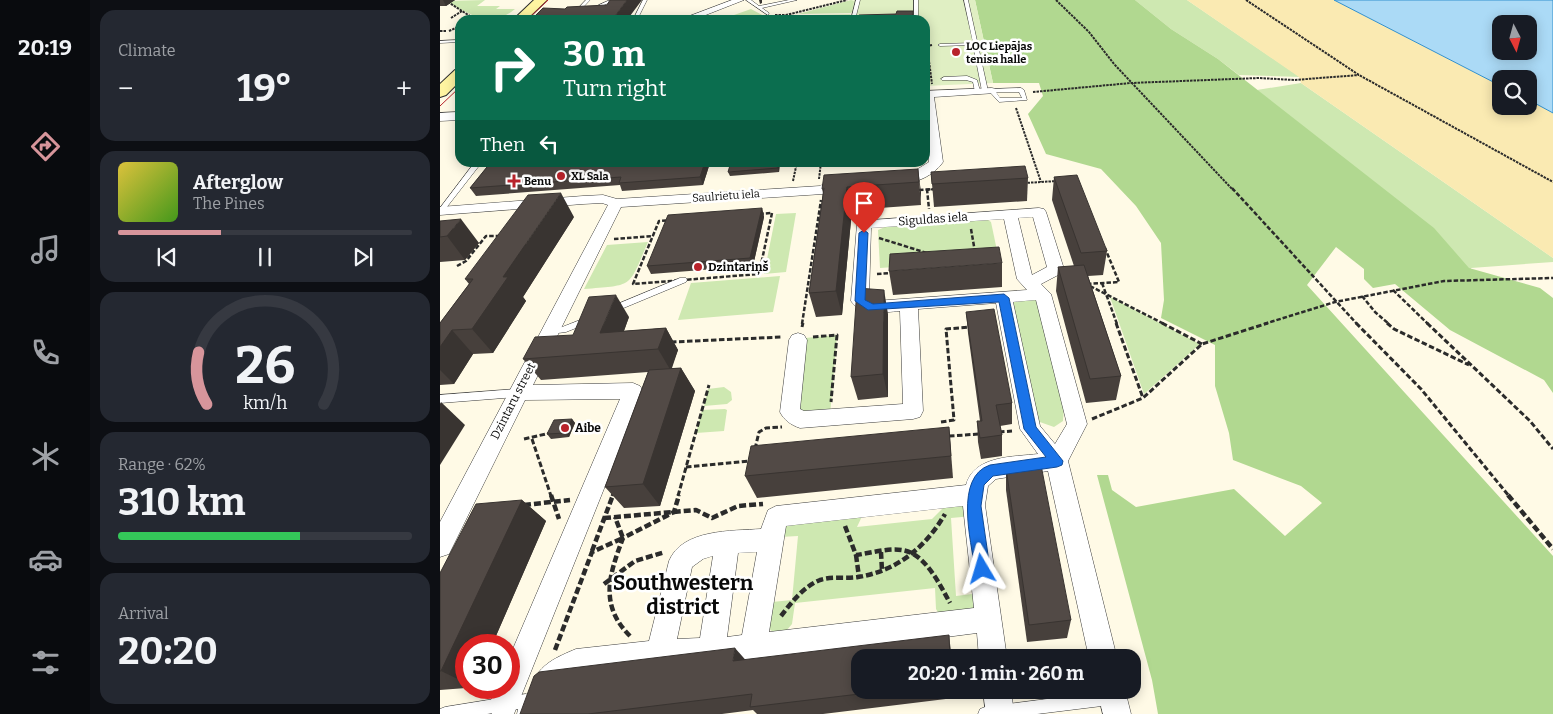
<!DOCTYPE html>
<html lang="en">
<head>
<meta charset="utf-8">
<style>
  body { margin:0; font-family:Bitter,serif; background:#242831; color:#f1f3f6; height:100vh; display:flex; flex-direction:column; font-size:19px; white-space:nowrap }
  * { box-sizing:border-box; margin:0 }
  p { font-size:16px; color:#9ea1a6 }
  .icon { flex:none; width:28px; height:28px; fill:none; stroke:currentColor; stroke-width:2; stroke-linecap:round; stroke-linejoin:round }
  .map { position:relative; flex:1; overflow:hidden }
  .panel { display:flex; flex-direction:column; gap:10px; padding:10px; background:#0d0f14; width:350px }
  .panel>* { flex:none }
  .banner { position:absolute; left:15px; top:15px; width:475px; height:152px; border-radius:15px; box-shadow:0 2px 12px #0003; background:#0b6e4f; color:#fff; overflow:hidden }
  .needle { width:32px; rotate:174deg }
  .fabs { position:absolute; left:1052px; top:15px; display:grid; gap:10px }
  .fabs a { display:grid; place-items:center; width:45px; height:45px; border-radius:10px; background:#171b24; box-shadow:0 2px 12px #0003; font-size:25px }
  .speed { position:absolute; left:15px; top:634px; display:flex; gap:10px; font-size:25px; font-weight:700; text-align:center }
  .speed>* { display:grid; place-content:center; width:65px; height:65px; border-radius:50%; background:#171b24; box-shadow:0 2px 12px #0003; line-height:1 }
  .speed .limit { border:8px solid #d22; background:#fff; color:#111 }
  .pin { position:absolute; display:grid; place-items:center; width:42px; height:42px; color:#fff; margin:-51px -21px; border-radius:50% 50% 50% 0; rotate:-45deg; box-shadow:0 0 5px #0007 }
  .pin .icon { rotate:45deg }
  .me { position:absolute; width:55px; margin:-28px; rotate:353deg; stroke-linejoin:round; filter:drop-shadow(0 0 4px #0008) }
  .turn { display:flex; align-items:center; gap:18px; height:105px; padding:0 25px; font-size:22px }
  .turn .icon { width:65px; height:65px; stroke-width:2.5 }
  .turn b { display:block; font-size:35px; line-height:42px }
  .then { display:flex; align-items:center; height:48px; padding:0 25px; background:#0003; gap:10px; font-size:19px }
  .big { font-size:38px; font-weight:700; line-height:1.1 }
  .panel .widget { flex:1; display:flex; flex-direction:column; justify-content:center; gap:8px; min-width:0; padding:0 18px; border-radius:15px; background:#242831 }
  .panel .dial { align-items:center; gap:0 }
  .dial svg { height:130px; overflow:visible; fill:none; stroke:#363941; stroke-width:7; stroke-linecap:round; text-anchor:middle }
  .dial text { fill:#f1f3f6; stroke:none }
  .song { display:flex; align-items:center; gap:15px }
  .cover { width:60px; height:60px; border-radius:8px; background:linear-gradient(135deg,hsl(50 70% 55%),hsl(100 70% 35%)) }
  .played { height:5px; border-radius:2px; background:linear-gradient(90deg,#d7959b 35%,#363941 35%) }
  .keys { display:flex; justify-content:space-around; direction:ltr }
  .heat { display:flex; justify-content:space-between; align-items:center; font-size:28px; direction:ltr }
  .charge { height:8px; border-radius:4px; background:linear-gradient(90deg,#34c759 62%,#363941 0) }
  .trip { position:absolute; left:411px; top:649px; width:290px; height:50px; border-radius:15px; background:#171b24; box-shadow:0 2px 12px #0003; font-weight:700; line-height:50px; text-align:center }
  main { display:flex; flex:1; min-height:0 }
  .tab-bar { display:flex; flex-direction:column; width:90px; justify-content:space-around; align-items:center; background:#090b0e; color:#9ea1a6 }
  .tab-bar .icon { width:35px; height:35px }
  .tab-bar .active { color:#d7959b }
  .tab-bar b { font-size:22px; color:#f1f3f6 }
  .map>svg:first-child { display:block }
</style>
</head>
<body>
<main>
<nav class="tab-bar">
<b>20:19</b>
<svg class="icon active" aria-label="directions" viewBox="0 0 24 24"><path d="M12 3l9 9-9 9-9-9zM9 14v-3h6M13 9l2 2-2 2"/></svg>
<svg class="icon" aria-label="music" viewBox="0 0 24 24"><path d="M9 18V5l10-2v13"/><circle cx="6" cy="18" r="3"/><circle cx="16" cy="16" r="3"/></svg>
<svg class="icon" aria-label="phone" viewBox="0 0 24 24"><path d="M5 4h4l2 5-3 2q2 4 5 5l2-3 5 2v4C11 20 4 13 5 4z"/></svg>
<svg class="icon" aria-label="climate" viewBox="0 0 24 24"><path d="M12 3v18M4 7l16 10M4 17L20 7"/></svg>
<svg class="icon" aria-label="car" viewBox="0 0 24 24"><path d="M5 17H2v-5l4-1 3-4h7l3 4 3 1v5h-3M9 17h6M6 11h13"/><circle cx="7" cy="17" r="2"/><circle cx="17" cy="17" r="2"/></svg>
<svg class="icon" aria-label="filters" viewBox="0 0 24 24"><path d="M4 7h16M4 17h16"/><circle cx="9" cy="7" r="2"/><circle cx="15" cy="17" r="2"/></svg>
</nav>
<section class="panel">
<div class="widget"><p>Climate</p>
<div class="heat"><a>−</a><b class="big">19°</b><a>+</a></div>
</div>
<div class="widget">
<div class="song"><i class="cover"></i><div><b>Afterglow</b><p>The Pines</p></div></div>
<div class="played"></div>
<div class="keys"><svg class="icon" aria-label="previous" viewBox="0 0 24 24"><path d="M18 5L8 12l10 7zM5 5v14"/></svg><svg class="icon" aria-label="pause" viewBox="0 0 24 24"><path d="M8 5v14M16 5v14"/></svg><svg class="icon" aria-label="next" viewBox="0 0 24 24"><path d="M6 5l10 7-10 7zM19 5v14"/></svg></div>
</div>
<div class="widget dial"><svg viewBox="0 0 100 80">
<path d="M14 69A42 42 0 1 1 86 69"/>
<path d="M14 69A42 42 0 0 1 9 37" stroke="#d7959b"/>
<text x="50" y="56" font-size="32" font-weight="700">26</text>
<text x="50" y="72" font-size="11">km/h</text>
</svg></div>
<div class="widget"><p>Range · 62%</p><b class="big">310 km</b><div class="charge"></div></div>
<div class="widget"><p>Arrival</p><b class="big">20:20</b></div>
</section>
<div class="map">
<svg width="1113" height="714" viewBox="0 0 1113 714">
  <rect width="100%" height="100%" fill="#fffae6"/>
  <g fill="#cee8b1">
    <path d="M 45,0 L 37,6 L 60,6 L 56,9 L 75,9 C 49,30 31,14 5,1 Z"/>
    <polygon points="411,0 415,1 413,12 410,13 358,14"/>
    <polygon points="695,0 747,0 860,77 799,75 778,59 731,29"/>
    <polygon points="311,9 326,17 313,20 280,20"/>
    <polygon points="861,83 1113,258 1113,262 1031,268 1031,273 817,90"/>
    <polygon points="356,213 346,272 324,274 336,214"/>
    <polygon points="548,220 551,222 559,260 440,268 438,230 445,227"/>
    <path d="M 208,242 C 188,288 195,285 144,289 L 167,245 Z"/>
    <polygon points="340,276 333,312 238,320 251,283"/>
    <polygon points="670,297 760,344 704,394"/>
    <polygon points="578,299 595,300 600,303 624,407 623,421 614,427 597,421 573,303"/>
    <polygon points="397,335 390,415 369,418 356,408 365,338"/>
    <polygon points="284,387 291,392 292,400 287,404 264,406 268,389"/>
    <polygon points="285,409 287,410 284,431 256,433 262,410"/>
    <polygon points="523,502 533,516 511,518 516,596 540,593 535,607 529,610 499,614 496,609 495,588 355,603 352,624 346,631 333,632 325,625 332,602 352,600 358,536 340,537 341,527 424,512 417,527 492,519 507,504"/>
  </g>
  <polygon fill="#b1d890" points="535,0 695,0 731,29 778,59 994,228 1029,268 1100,288 1113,298 1113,393 1104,380 1010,330 955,284 933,288 924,279 924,269 896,247 867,285 1113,556 1113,714 718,714 712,680 657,475 668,475 672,490 696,507 794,489 845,536 882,503 861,486 793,460 789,433 775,386 775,345 721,318 724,300 721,243 696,206 661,169 606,154 588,114 603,96 599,83 553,83"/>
  <polygon fill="#faeab2" points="747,0 894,0 1061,86 1061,106 1089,106 1089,100 1113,113 1113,258 861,83 859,77"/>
  <polygon fill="#e0efc3" points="414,0 535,0 553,83 485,86 485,20 318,20 333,16 410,14 411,18"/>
  <path fill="#abdaf6" stroke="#3290cd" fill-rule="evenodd" d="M 894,0 L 1113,0 L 1113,113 L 1089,100 L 1089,79 L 1061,79 L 1061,86 ZM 1061,24 L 1089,24 L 1089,51 L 1061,51 Z"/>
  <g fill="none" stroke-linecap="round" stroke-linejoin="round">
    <defs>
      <g id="service">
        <polygon points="146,0 150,0 131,20 127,20"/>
        <polygon points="170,0 175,0 164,5 170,9 169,13 167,14 165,13 166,9 159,5"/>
        <polygon points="203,0 207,0 197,20 193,20"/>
        <polygon points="306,0 311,0 319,6 349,0 357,0 322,8 329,13 328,15"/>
        <polygon points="416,0 420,0 415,20 411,20"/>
        <rect x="474" y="0" width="4" height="20"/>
        <polygon points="524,0 528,0 548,91 545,93 542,91 533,45 500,46 498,45 500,44 533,43"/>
        <polygon points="247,18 249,20 219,20 221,19"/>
        <polygon points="20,40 20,42 0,43 0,41"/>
        <polygon points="504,77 527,76 537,80 540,91 535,92 533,82 526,80 502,80 501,79"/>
        <path d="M 581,88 L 584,90 L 587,100 L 559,102 L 549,91 L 552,89 ZM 556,92 L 579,92 L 582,98 L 560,98 Z"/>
        <polygon points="35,162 42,162 3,212 0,213 0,208"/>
        <polygon points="240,278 246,278 247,280 246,282 174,312 168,312 167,310 168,308"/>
        <polygon points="148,317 151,318 152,320 151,322 126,332 110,334 106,331 107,329 122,327"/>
        <polygon points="77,389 80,390 82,393 80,396 77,397 0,403 0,395"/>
        <polygon points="670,691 675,693 677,698 675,703 670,705 597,714 538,714 540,709 545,707"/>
        <polygon points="86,694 91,696 93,701 91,714 77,714 78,709 47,714 0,714 0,709 5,707"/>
      </g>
      <g id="minor">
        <polygon points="292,0 304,0 253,20 239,20"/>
        <path d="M 552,88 L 556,89 L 558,91 L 556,93 L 494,97 L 503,162 C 492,178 469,187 450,182 L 448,179 L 450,176 L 473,172 L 489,162 L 485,120 L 485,91 Z"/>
        <polygon points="20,112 20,120 0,121 0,113"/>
        <polygon points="393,179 405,179 412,183 410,186 396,187 383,194 181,207 93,385 193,383 200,386 203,391 74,714 52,714 49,705 56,688 69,688 69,658 180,399 85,400 9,554 0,557 0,522 168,205 162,203 143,204 0,215 0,207 143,196 163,195 177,199 380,186"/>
        <path d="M 599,208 L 604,209 L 606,212 L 624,269 L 622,273 L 601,284 L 611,294 L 647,424 L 628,461 L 677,658 L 649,658 L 608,471 L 556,479 L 548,486 L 545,505 L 567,658 L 539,658 L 537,633 L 313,662 L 271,666 L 220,667 L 138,676 C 126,683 119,693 106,698 L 96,694 L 92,684 C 100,664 117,657 136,649 L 209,641 L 229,561 C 242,529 292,531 321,529 L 328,510 L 336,506 L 526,485 C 534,455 574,457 598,454 L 580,429 L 556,303 L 478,309 L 483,411 L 480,417 L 473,419 L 360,428 C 351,425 344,420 340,412 L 349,340 L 352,335 L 358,333 L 364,335 L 367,340 L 360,409 L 364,411 L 463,404 L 460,311 C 444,312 422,317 411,301 L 417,224 L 419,221 ZM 593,217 L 607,267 L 592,275 L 578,218 ZM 564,219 L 577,279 L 587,290 L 434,301 L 429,298 L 431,228 ZM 596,300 L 627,424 L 615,444 L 600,426 L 573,302 ZM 523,506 L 534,608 L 329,632 L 346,526 ZM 317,552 L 302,635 L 287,637 L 298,553 ZM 273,556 L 260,638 L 237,639 L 252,567 L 263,559 Z"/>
        <polygon points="543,690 571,690 574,714 546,714"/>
        <polygon points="657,690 685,690 691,714 663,714"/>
      </g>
      <g id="secondary">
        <polygon points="94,0 107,0 86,20 73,20"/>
        <polygon points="20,69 20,81 6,95 0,97 0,84 15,70"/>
      </g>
    </defs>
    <use href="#service" stroke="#3c3c3c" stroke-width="1"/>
    <use href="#minor" stroke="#3c3c3c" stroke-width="1"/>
    <use href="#secondary" stroke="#2b2b2b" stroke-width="2"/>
    <g stroke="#2b2b2b" stroke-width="2" stroke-dasharray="2.5 1" stroke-linecap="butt">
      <polyline points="5,0 36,20"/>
      <polyline points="616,0 649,32 674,64 793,190"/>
      <polyline points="806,0 919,75 1113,182"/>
      <polyline points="335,15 346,15 407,0"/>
      <polyline points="11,18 22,11"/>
      <polyline points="54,20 67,19"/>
      <polyline points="0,31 7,31"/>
      <polyline points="9,31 20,26"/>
      <polyline points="492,45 487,46 492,84"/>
      <polyline points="593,92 691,83 819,78 854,80 919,75"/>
      <polyline points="576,108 601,182"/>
      <polyline points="379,179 381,162"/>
      <polyline points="353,181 357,162"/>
      <polyline points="584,183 618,181"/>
      <polyline points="487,190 496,189"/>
    </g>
    <g stroke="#2b2b2b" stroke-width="2.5" stroke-dasharray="4.5 2" stroke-linecap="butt">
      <polyline points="792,188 917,324"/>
      <polyline points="487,189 489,209"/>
      <polyline points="479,190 496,189"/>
      <polygon points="332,213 319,274 193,284 219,221"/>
      <polyline points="531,229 535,252"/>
      <polyline points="439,238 487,253"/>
      <polyline points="174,239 213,236"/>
      <polyline points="17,266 26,261 46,236 61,236"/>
      <polyline points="437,274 453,273"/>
      <polyline points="662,283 677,324"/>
      <polyline points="647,284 679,282 665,248"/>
      <polyline points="650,286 724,324"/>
      <polyline points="953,290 988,324"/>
      <polyline points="922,296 935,312 949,324"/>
      <polyline points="362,324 381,200"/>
      <polyline points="824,324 895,302 1004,281 1113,278"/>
    </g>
    <g stroke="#2b2b2b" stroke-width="3" stroke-dasharray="5.5 2.5" stroke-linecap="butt">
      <polyline points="676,323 703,398"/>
      <polyline points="722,323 762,344"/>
      <polyline points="916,323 981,389 1069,496"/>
      <polyline points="947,323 954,329 1029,365"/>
      <polyline points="987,323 1090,421 1113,449"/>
      <polyline points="362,327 363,323"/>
      <polyline points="373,337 397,335 391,402"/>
      <polyline points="231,342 342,337"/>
      <polyline points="652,419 703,398 762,344 828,323"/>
      <polyline points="501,422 514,420 506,329 531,327"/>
      <polyline points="559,432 572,431"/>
      <polyline points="509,436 540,434"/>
      <polyline points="84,439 110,433"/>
      <polyline points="92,439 111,496"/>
      <polyline points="315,449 319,432 326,428 342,427"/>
      <polyline points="246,467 310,461"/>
      <polyline points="172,496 174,491"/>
      <polyline points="238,496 269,385"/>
    </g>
    <g stroke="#2b2b2b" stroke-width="4.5" stroke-dasharray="7 3" stroke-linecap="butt">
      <polyline points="111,495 119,519"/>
      <polyline points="1068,495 1113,549"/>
      <polyline points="84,505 130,500"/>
      <polyline points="164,518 256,510 272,518 298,506 323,504"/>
      <path d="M 405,526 L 416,555 C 431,553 447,548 462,550 C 485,553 500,585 510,603"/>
      <polyline points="152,551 173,495"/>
      <polyline points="441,552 442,571"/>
      <polyline points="416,555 419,577"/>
      <polyline points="164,584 195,561 225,552"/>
      <path d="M 341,616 C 351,603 364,586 380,580 C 392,576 406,579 418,577 C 457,571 486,547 505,514"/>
      <path d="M 190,636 C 159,605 169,575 183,538 L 234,512 L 239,495"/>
      <polyline points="115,650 152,552 183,538 175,517"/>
    </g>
    <use href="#service" fill="#fff" fill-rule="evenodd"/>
    <use href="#minor" fill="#fff" fill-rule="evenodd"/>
    <use href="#secondary" fill="#fff4a1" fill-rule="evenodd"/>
    <g stroke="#b8232b" stroke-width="1">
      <polyline points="87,20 108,0"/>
      <polyline points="0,106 20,87"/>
    </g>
  </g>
  <g fill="#47403c">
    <polygon points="0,0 15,0 6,6 0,6"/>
    <polygon points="485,64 486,71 487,85 485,85"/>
    <polygon points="51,162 268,162 269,166 263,185 182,191 180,185 36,196 30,188"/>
    <polygon points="340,162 339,172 290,176 288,172"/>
    <polygon points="478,169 481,205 412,210 402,315 376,317 369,293 383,193 382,189"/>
    <polygon points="491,172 588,178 587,201 494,207"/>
    <polygon points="614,177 667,251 663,275 648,276 681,376 676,400 646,403 616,291 618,267 634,266 612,200"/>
    <polygon points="322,208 324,217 313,266 211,274 207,266"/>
    <polygon points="134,217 83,297 86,301 53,353 33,354 14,384 0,385 0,323 29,284 25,279"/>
    <polygon points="0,221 39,243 25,260 0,262"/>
    <polygon points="562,263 562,287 453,295 449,271"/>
    <polygon points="526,312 572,403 572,424 560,426 562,435 562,456 541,459 538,442 537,421 540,421 528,333"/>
    <polygon points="448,314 448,397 418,400 411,377"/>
    <polygon points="189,317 184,331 226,328 238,350 231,368 241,368 255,391 220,506 184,508 165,487 208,372 101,380 83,359 133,335"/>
    <polygon points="132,419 135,423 129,437 111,439 107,434"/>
    <polygon points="509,427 513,478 317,498 305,476"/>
    <polygon points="566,468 631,620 627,638 587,642 566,490"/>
    <polygon points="82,500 106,521 52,645 26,645 26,688 0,690 0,573"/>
    <polygon points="511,652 420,690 513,690 514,698 383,714 317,714 313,710 282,714 80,714"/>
  </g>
  <g fill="#393431">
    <polygon points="3,0 15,0 6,6"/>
    <polygon points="187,0 202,0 187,20 172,20"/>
    <polygon points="319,0 322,0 322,3 320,4"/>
    <polygon points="265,162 268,162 269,166 263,185 260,177"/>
    <polygon points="339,162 340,162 339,172 338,168"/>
    <polygon points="478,169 481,192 481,205 479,182"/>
    <polygon points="407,187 412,210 402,315 396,291"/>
    <polygon points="121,193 134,217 83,297 86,301 53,353 32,329 63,277"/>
    <polygon points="322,208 324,217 313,266 310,258"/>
    <polygon points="21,219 39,243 25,260 7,236"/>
    <polygon points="444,290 448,314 448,397 443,374"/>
    <polygon points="176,295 189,317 176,352 160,333"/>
    <polygon points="226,328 238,350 231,371 218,349"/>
    <polygon points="12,330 33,354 14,384 0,370 0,347"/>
    <polygon points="241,368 255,391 220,506 203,484"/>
    <polygon points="1,402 25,425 0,465 0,404"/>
    <polygon points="132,419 135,423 129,437 125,433"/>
    <polygon points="82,500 106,521 52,645 26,645 26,683 1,671"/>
    <polygon points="509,635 511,652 512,658 510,658"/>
    <polygon points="295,648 310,665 293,661"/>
  </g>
  <g fill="#524a46" stroke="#393431">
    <polygon points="170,0 187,0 172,20 91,20 103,8 125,9 127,7 167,5"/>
    <polygon points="457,11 473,11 472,20 418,20 419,15 456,14"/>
    <polygon points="51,162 265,162 260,177 179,183 181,177 30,188"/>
    <polygon points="291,162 339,162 338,168 288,172"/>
    <polygon points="585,166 588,178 492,184 491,172"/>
    <polygon points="478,169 479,182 407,187 396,291 369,293 384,188 382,189 384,175"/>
    <polygon points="637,175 667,251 641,253 614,177"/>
    <polygon points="121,193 63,277 68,277 32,329 12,330 0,347 0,323 33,279 25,279 88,195"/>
    <polygon points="322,208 310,258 207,266 228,215"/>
    <polygon points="21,219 7,236 0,237 0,221"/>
    <polygon points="559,247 562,263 449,271 450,254"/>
    <polygon points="644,265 681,376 650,379 618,267"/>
    <polygon points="417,288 444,290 443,374 411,377"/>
    <polygon points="176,295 160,333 226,328 218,349 83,359 95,337 133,335 149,297"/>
    <polygon points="554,309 572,403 556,405 562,435 540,438 537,421 542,421 526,312"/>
    <polygon points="241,368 203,484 165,487 209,370"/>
    <polygon points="132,419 125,433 107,434 114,420"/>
    <polygon points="509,427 511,456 305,476 311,446"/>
    <polygon points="601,465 631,620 589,625 566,468"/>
    <polygon points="82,500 1,671 0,671 0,573 36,504"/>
    <polygon points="509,635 510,658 420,658 420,690 453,690 310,707 312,694 148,714 80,714 94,676 99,672 295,648 293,661"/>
  </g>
  <path fill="#1a73e8" stroke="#114b97" d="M 424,230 L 428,233 L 425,300 L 433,304 L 564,294 L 569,298 L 596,427 L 623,461 L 622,465 L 617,467 L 553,476 L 544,485 L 541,506 L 550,569 L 547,575 L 542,577 L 537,575 L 535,569 C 531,541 514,477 550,465 L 606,457 L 584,429 L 559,302 L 428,310 L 415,301 L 419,233 Z"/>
  <g fill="#b8232b" stroke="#fff" stroke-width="2">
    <circle cx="516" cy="52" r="5"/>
    <circle cx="121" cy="176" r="5"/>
    <path d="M71.5 173.5h5v5h5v5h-5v5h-5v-5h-5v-5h5z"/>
    <circle cx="258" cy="267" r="5"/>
    <circle cx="125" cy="428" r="5"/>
  </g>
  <g text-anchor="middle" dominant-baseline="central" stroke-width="5" stroke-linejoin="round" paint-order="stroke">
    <g font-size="11" font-weight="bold" fill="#090909" stroke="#fff" text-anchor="start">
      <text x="526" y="46">LOC Liepājas<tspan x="526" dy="13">tenisa halle</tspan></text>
      <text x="131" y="176">XL Sala</text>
      <text x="84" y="181">Benu</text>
    </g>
    <g font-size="11" fill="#090909" stroke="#fff">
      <text transform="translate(286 196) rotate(-4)">Saulrietu iela</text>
    </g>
    <g font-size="12" fill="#090909" stroke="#fff">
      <text transform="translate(493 219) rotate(-4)">Siguldas iela</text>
      <text transform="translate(73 401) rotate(-63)">Dzintaru street</text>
    </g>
    <g font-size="12" font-weight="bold" fill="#090909" stroke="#fff" text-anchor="start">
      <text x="268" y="267">Dzintariņš</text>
      <text x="135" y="428">Aibe</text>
    </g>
    <g font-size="21" font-weight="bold" fill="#090909" stroke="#fff">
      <text x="243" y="583">Southwestern<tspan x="243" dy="24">district</tspan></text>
    </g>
  </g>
</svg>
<div class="fabs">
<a><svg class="needle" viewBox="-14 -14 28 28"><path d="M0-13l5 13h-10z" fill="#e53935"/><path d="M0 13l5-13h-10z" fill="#9ea1a6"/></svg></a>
<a><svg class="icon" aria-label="search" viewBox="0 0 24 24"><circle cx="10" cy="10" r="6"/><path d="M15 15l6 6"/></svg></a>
</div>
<div class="speed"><div class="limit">30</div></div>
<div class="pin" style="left:424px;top:233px;background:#d93025"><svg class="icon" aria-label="arrive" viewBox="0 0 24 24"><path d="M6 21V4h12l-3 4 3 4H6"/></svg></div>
<svg class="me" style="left:542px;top:569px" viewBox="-20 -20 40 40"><path d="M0-17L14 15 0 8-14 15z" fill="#1a73e8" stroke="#fff" stroke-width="4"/></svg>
<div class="trip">20:20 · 1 min · 260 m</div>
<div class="banner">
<div class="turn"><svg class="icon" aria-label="right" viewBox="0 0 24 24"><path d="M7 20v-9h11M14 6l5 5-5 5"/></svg><div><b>30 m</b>Turn right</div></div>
<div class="then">Then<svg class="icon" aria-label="left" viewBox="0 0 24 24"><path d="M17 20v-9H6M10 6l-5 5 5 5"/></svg></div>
</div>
</div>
</main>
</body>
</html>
